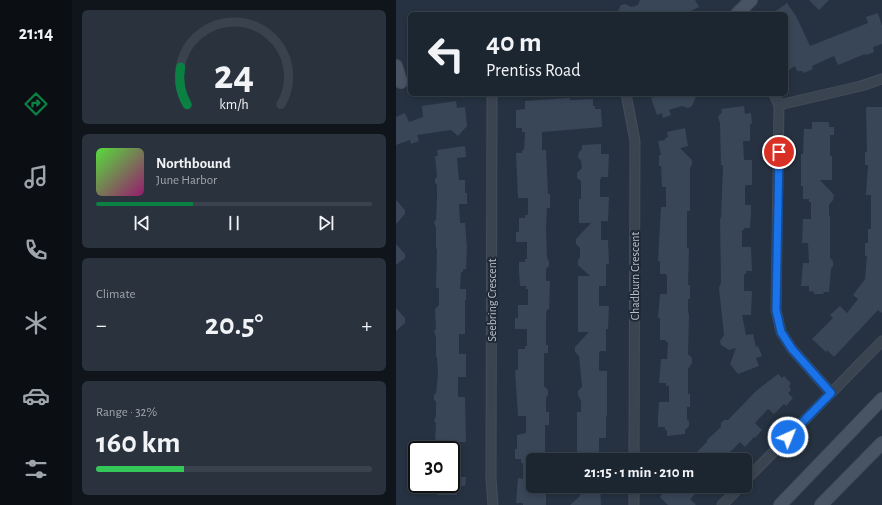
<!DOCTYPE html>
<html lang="en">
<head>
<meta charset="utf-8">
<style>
  body { margin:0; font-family:"Alegreya Sans",sans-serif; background:#29323d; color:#f1f3f6; height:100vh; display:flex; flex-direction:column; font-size:15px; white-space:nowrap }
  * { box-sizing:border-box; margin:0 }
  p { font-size:13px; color:#a0a5ab }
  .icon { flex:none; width:22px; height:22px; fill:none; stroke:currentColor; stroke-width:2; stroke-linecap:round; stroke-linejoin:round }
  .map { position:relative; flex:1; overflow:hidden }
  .drawer { display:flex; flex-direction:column; gap:10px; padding:10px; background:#0f151b; width:324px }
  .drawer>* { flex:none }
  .hud { position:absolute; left:12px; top:12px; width:380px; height:84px; border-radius:6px; box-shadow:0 2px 6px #0003,0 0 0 1px #3a434d; background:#1c2631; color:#f1f3f6; overflow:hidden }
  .speed { position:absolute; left:12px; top:441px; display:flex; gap:8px; font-size:20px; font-weight:700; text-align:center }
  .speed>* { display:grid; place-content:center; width:52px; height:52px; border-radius:50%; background:#1c2631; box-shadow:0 2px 6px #0003,0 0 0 1px #3a434d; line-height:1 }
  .speed .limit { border:2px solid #111; border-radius:6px; background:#fff; color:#111 }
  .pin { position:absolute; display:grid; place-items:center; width:34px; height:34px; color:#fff; margin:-17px; border:2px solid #fff; border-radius:50%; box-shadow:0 1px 4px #0007 }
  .me { position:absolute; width:44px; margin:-22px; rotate:44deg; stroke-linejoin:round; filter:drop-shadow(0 0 3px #0008) }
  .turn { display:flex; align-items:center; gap:14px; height:84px; padding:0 12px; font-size:18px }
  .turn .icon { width:52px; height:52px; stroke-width:2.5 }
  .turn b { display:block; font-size:28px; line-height:34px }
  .big { font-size:30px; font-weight:700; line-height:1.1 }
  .drawer .tile { flex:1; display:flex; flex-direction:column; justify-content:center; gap:6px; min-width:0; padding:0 14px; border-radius:6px; background:#29323d }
  .drawer .dial { align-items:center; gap:0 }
  .dial svg { height:104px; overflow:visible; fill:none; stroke:#3a434d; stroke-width:7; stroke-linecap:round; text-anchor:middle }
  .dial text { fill:#f1f3f6; stroke:none }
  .song { display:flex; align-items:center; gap:12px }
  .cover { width:48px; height:48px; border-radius:6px; background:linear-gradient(135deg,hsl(110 70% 55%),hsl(320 70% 35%)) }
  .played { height:4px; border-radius:2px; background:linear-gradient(90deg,#0b8043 35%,#3a434d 35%) }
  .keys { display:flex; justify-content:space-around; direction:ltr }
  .heat { display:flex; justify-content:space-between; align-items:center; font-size:22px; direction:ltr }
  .charge { height:6px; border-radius:3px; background:linear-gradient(90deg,#34c759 32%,#3a434d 0) }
  .trip { position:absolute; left:130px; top:453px; width:226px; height:40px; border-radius:6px; background:#1c2631; box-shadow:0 2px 6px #0003,0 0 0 1px #3a434d; font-weight:700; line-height:40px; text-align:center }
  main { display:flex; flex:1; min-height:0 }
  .tab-bar { display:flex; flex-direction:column; width:72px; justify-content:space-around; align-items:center; background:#0b0f14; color:#a0a5ab }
  .tab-bar .icon { width:28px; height:28px }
  .tab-bar .active { color:#0b8043 }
  .tab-bar b { font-size:18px; color:#f1f3f6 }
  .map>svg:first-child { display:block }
</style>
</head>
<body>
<main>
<nav class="tab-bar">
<b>21:14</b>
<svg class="icon active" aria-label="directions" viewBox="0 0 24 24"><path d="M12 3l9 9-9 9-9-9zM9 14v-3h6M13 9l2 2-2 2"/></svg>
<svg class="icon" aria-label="music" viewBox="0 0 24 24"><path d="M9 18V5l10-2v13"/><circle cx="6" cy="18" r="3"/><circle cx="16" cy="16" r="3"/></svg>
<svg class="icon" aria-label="phone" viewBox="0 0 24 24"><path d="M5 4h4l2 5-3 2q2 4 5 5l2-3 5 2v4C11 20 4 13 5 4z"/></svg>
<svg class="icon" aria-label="climate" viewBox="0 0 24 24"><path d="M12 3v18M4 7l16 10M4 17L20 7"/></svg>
<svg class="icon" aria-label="car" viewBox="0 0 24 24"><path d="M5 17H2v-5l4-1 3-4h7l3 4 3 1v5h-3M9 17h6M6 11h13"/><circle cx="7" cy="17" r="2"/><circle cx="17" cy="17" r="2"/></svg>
<svg class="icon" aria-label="filters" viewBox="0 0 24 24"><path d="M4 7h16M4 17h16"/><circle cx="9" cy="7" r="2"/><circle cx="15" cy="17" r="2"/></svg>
</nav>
<section class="drawer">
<div class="tile dial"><svg viewBox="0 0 100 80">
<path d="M14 69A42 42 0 1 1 86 69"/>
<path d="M14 69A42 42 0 0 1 9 40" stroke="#0b8043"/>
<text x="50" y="56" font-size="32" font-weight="700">24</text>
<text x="50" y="72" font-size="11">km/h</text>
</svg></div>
<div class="tile">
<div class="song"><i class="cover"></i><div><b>Northbound</b><p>June Harbor</p></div></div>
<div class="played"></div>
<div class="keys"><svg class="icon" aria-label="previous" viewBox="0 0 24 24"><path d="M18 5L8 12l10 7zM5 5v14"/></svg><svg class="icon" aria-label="pause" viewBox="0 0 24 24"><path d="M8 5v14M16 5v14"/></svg><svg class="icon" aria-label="next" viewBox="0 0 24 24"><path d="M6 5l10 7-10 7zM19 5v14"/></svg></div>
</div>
<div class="tile"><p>Climate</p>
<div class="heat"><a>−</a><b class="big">20.5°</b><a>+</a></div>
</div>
<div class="tile"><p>Range · 32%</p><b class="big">160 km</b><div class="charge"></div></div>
</section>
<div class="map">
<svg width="486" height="505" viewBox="0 0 486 505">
  <rect width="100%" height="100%" fill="#263241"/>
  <g fill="#384657">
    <polygon points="244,0 299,0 303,7 289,14 220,14 220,11 222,11 225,5 229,4 235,7 242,5"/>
    <polygon points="413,0 433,0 423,10"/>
    <polygon points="390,2 400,16 414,46 472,23 470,17 482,13 486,26 486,44 477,47 478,52 470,55 469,54 442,65 438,56 416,66 417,69 408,73 406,71 401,71 399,66 393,70 390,64 390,14 375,14 390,4"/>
    <polygon points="262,94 301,94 296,106 292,108 286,106 273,110 275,115 267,118 266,113 261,115 255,98 263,96"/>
    <polygon points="174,98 174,100 197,99 197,106 199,106 199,109 205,109 206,127 146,132 146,150 150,150 152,194 154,194 154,208 151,208 150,228 151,258 153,261 153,266 150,269 150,281 154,281 153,310 151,309 150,315 150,345 152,345 152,353 148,353 148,386 152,390 152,395 150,397 150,412 153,412 153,425 149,425 149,460 137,460 137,486 150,486 150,505 127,505 127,503 120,503 122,478 127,479 127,463 125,463 125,459 119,459 119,449 121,449 121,435 130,433 130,416 122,416 119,370 122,370 122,349 129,349 129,346 131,346 131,329 119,329 119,318 122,318 122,305 132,305 132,289 130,289 130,286 124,286 123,272 123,262 129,262 129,259 131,259 131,242 120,242 120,232 123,232 123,218 129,218 129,215 132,215 132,198 122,198 120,153 126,153 126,150 128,150 129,132 126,132 126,128 120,128 120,110 129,109 129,101"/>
    <polygon points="60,101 61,108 69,107 71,126 62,136 55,130 21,135 23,141 15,144 14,140 0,145 0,117 9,113 13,122 27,117 26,106"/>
    <polygon points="348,106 349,114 355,113 356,124 354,124 354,141 347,141 348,160 356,160 356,185 350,185 349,187 349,205 355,205 355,215 354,228 348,228 348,230 346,230 346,247 355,247 356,271 350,271 350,274 348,274 348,291 356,291 355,315 346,315 350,335 357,334 360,347 362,346 366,356 360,358 363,366 342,374 334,364 340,348 333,350 325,345 324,341 328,335 323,288 325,282 324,218 325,218 327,165 325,165 324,123 322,117 326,112 325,109"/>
    <polygon points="470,107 486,107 486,313 482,310 438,357 431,350 430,352 416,339 437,318 434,315 444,306 451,313 462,299 457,295 469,279 471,256 469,256 469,243 472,243 472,229 475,229 475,195 470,195 472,165 469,165 469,152 471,152"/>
    <polygon points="416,122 433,122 433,127 438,127 438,135 434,135 434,156 436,156 436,180 424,180 438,195 437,200 433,205 433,216 434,216 434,258 437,261 437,266 435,269 433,292 427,292 428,294 418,294 418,292 413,291 413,286 405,286 407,263 413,263 412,243 406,243 407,219 415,219 415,202 413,202 413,199 407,199 407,186 405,186 405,154 407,154 408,129 416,129"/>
    <polygon points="289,128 292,146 284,148 296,160 296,164 294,168 294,211 291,211 291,248 293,249 292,285 294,285 294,299 292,299 292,312 293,314 292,354 296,358 296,363 292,369 292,394 294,394 294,407 291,407 291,420 293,421 293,426 289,430 289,434 271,436 271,430 269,430 269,427 262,427 262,417 263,402 273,402 273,386 270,386 270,383 263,383 265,359 271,359 272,342 270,342 270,340 264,340 264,318 262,318 264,294 271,294 271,277 270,274 264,274 264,261 262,261 265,207 270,207 270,187 266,187 265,166 263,166 263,155 265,155 262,141 269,140 269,138 272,137 271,132"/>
    <polygon points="205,144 205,154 213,154 212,177 205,177 205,179 204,179 204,197 213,197 212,221 205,221 205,240 212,240 213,264 210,264 210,286 203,286 203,306 213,306 212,329 210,329 210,351 204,351 203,353 203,371 211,371 211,416 210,416 210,438 203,438 203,460 181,460 181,412 185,412 185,401 182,395 182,391 186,387 183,356 179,352 179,347 193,332 182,332 182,276 194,276 182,265 182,260 184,258 184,248 180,244 180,239 195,223 183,223 183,199 185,199 185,181 181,178 181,173 186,168 185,161 182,157 183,152 186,149 186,145"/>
    <polygon points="69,146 70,157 61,158 63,180 69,180 69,193 71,193 71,204 63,204 64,223 69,223 71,247 70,269 67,269 67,272 65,272 64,289 70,289 70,300 69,300 69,334 63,334 63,354 70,354 70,377 62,377 62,397 69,397 70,442 61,442 61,450 41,450 41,445 39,443 40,423 38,421 40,416 40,401 38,400 38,395 40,393 42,373 41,358 40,356 40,337 38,331 40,329 39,309 43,305 43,288 40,288 41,250 40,248 40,228 38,222 40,220 41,200 41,185 39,183 39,179 41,177 39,156 42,156 41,150"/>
    <polygon points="0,200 9,210 9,214 0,224"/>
    <polygon points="0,244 9,254 9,258 0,265"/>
    <polygon points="0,308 9,318 9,323 0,331"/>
    <polygon points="382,374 386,378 388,376 395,383 393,386 395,390 392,393 397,398 390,406 388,404 378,414 372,409 359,423 366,430 359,438 358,437 349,447 344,442 330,456 334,460 293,460 311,442 311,440 325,427 325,423 328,420 332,420 360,391"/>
    <polygon points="55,463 63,463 63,477 70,477 69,486 61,486 61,495 41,495 42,484 55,484"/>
    <polygon points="186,486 204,486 205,505 174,505 184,496"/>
    <polygon points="266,486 307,486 294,499 300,505 272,505 264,497 266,494"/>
  </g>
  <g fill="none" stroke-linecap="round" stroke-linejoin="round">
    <defs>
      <g id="street">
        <polyline points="96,94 95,478 97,505"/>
        <polyline points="230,94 239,141 238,460"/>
        <polyline points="378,94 383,105 380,310 385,332 396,349 435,393"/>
        <polyline points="383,105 465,86 486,79"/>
        <polyline points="349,481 486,341"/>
        <polyline points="238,505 238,486"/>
        <polyline points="326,505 345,486"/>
      </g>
      <g id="secondary">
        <polyline points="341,14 355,0"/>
        <polyline points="0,66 5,82"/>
        <polyline points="384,505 486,399"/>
        <polyline points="425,505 486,443"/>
      </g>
    </defs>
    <use href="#street" stroke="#444d5a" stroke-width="11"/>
    <use href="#secondary" stroke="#444d5a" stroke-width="14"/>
    <use href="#street" stroke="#3a4451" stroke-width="9"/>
    <use href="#secondary" stroke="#485364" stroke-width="12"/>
  </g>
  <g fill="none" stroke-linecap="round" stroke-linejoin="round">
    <defs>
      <polyline id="route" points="383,152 380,310 385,332 396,349 435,393 392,437"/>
    </defs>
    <use href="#route" stroke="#114b97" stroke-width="10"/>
    <use href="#route" stroke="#1a73e8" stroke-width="7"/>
  </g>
  <g text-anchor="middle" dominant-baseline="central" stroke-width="4" stroke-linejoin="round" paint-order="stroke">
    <g font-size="12" fill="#b7bfcb" stroke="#1f2936">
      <text transform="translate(239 276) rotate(-90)">Chadburn Crescent</text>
      <text transform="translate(96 300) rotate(-90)">Seebring Crescent</text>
    </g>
  </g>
</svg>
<div class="speed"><div class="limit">30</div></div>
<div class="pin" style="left:383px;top:152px;background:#d93025"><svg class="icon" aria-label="arrive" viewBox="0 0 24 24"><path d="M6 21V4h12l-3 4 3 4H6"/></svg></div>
<svg class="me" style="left:392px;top:437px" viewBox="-20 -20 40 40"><circle r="17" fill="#1a73e8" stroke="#fff" stroke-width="3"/><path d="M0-11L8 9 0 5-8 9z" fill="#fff"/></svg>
<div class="trip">21:15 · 1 min · 210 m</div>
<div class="hud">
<div class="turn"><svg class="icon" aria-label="left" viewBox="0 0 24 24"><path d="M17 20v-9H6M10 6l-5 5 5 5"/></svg><div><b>40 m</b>Prentiss Road</div></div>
</div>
</div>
</main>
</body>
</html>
